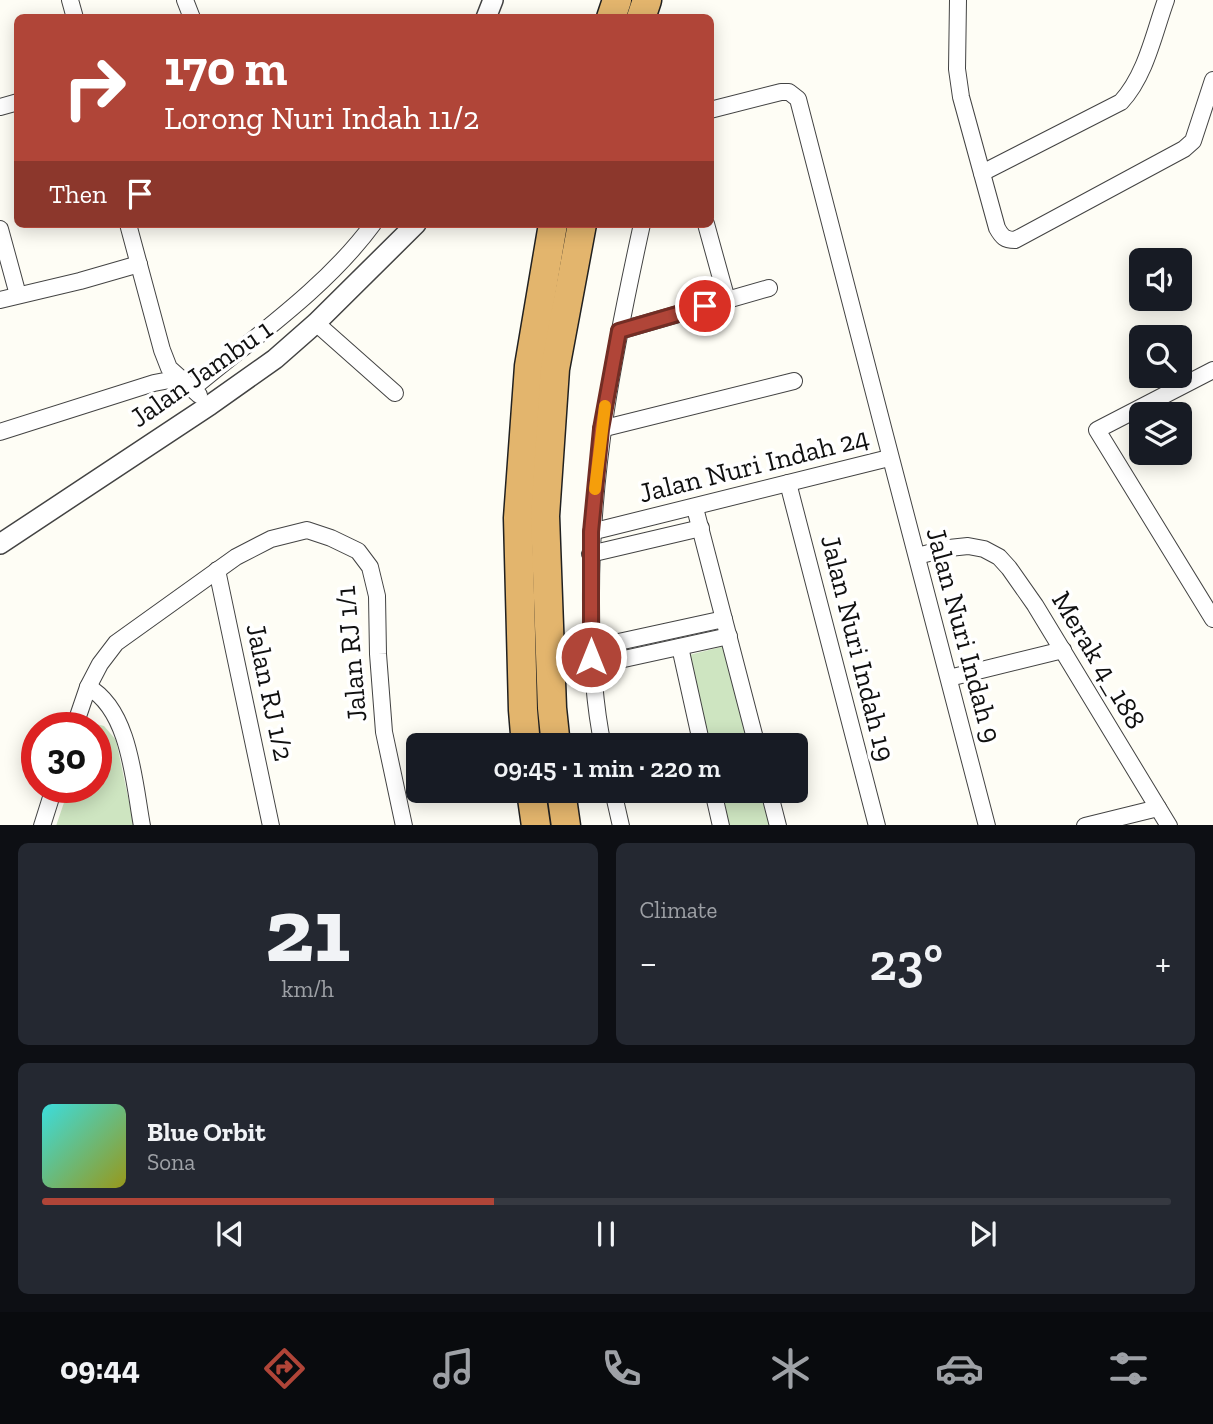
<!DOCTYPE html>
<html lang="en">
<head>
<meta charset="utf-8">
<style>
  body { margin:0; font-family:"Zilla Slab",serif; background:#242831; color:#f1f3f6; height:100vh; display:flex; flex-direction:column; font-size:26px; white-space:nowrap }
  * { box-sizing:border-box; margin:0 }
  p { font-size:23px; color:#9ea1a6 }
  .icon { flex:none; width:38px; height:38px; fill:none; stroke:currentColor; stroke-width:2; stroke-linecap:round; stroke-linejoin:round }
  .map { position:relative; height:825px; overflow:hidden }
  .panel { display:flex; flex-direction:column; gap:18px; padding:18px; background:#0d0f14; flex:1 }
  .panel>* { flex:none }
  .banner { position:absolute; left:14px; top:14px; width:700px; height:214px; border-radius:10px; box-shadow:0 4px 18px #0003; background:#b04538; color:#fff; overflow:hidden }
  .buttons { position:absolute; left:1129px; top:248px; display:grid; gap:14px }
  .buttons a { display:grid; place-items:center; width:63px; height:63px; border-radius:10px; background:#171b24; box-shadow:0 4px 18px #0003; font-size:35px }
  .speed { position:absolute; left:21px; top:712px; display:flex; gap:14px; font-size:35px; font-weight:700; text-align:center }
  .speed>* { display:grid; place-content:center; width:91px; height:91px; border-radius:50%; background:#171b24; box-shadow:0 4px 18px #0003; line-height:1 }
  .speed .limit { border:10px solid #d22; background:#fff; color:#111 }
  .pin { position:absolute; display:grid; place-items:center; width:60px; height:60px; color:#fff; margin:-30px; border:4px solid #fff; border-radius:50%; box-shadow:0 2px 7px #0007 }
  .me { position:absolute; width:77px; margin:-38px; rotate:0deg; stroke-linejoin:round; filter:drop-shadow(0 0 5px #0008) }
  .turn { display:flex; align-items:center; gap:24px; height:147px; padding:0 35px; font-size:32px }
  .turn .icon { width:91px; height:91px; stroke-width:2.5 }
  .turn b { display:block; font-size:49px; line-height:60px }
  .then { display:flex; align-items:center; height:66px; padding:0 35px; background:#0003; gap:14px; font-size:26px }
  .big { font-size:52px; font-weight:600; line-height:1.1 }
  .panel .widget { flex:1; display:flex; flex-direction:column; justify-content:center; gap:10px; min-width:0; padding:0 24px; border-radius:10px; background:#242831 }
  .panel .dial { align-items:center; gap:0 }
  .dial b { font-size:91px; line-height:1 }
  .song { display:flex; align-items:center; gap:21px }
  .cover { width:84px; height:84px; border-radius:10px; background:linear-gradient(135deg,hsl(180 70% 55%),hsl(60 70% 35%)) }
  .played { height:7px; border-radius:4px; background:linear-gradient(90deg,#b04538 40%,#363941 40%) }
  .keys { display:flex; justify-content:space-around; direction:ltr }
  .heat { display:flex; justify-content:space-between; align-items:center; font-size:38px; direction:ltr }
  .panel .tiles { flex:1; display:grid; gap:18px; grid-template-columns:1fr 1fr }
  .widget:last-child { grid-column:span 2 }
  .trip { position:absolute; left:406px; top:733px; width:402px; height:70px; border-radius:10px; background:#171b24; box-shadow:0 4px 18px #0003; font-weight:600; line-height:70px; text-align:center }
  .tab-bar { display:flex; height:112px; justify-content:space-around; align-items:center; background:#090b0e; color:#9ea1a6 }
  .tab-bar .icon { width:49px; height:49px }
  .tab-bar .current { color:#b04538 }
  .tab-bar b { font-size:32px; color:#f1f3f6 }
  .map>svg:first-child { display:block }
</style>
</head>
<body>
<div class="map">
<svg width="1213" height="826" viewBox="0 0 1213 826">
  <rect width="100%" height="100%" fill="#fefdf5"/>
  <g fill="#cee5c1">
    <polygon points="725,646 749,745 707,745 685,656"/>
    <polygon points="92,723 104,726 116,740 134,825 56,826 69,788 96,788 96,728 90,728"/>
    <polygon points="719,791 761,791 769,825 727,825"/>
  </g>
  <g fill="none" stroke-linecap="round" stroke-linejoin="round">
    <defs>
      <g id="minor">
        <polyline points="70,0 75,18"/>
        <polyline points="185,0 192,18"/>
        <path d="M 958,0 L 957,69 L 961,97 L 997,228 C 1002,237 1005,240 1015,240 L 1184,149 L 1193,141 L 1213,80"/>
        <polyline points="0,107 18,102"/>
        <path d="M 710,110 L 781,92 L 789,92 L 798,99 C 860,342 924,583 987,826"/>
        <path d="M 982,173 L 1121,102 C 1146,75 1154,33 1166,0"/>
        <polyline points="128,224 162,350 169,368 199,395"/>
        <polyline points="706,224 727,300"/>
        <polyline points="0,229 18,295"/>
        <polyline points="0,300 80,281 139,264"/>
        <polyline points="316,323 395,393"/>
        <polyline points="619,331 769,288"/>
        <polyline points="1213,370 1097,430 1213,619"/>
        <path d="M 192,389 C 253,338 326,288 373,224"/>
        <polyline points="601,429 794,381"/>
        <polyline points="0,432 154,383 180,378"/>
        <polyline points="788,483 877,826"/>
        <polyline points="695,508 757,746"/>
        <polyline points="591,532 889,458"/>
        <polyline points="590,554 701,528"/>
        <polyline points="917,556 949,548 968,546 984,549 999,557 1009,568 1035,605 1169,826"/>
        <polyline points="217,570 271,826"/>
        <polyline points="680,647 702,746"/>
        <polyline points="591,648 724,619"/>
        <polyline points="592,666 729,636"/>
        <polyline points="949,678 1063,650"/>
        <path d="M 88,687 C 130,710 134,783 142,826"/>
        <polyline points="74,728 88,687 100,664 116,643 236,557 271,539 307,530 331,538 358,551 370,567 377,596 378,654 384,732 404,826"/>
        <path d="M 603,746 C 593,699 591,650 591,603 C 590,471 614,352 642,224"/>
        <polyline points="613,791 621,826"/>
        <polyline points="713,791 721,826"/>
        <polyline points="769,791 778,826"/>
        <polyline points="42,826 54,788"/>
        <polyline points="1085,826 1158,808"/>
      </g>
      <g id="tertiary">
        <polyline points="486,18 493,0"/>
        <polyline points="0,544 210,405 275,359 316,323 416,224"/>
      </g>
      <g id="motorway">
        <polyline points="611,18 617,0"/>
        <polyline points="641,18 647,0"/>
        <polyline points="526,746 523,710 518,518 529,366 553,224"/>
        <polyline points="556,746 552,708 545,516 555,369 582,224"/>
        <polyline points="531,791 536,826"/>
        <polyline points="561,791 566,826"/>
      </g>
    </defs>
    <use href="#minor" stroke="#434343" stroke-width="18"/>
    <use href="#tertiary" stroke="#434343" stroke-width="22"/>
    <use href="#motorway" stroke="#212121" stroke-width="31"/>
    <use href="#minor" stroke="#fff" stroke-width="16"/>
    <use href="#tertiary" stroke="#fff" stroke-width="19"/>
    <use href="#motorway" stroke="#e3b56d" stroke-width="28"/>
  </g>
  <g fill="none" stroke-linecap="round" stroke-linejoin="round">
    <defs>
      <polyline id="route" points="591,657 591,532 601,429 619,331 705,306"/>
    </defs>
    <use href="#route" stroke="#722d24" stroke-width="18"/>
    <use href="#route" stroke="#b04538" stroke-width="12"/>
    <polyline stroke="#f59e0b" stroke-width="12" points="595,489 605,406"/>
  </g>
  <g text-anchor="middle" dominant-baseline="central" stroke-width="7" stroke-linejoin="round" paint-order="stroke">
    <g font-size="28" fill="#101010" stroke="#fff">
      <text transform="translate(201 373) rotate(-35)">Jalan Jambu 1</text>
      <text transform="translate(754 465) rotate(-14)">Jalan Nuri Indah 24</text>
      <text transform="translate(964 635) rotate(75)">Jalan Nuri Indah 9</text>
      <text transform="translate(858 648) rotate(76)">Jalan Nuri Indah 19</text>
      <text transform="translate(351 654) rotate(-95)">Jalan RJ 1/1</text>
      <text transform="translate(1099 660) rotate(59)">Merak 4_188</text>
      <text transform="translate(270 692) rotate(78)">Jalan RJ 1/2</text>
    </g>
  </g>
</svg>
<div class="buttons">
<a><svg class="icon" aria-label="sound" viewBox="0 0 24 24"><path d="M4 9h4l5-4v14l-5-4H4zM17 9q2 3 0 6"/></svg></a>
<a><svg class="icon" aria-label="search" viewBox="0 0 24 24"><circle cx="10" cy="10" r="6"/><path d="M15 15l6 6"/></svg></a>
<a><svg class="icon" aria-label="layers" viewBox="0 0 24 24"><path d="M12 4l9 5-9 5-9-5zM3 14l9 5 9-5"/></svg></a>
</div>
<div class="speed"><div class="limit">30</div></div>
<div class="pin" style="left:705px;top:306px;background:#d93025"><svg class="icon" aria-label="arrive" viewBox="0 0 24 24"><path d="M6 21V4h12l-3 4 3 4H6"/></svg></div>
<svg class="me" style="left:591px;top:657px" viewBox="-20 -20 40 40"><circle r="17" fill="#b04538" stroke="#fff" stroke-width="3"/><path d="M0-11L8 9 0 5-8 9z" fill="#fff"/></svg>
<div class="trip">09:45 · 1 min · 220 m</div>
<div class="banner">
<div class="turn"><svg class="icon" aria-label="right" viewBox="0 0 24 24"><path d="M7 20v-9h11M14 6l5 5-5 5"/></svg><div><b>170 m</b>Lorong Nuri Indah 11/2</div></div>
<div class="then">Then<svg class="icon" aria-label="arrive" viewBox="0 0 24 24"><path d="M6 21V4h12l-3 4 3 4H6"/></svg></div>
</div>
</div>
<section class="panel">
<div class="tiles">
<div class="widget dial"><b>21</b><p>km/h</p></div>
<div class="widget"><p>Climate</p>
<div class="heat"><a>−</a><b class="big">23°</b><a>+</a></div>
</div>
<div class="widget">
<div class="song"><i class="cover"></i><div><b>Blue Orbit</b><p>Sona</p></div></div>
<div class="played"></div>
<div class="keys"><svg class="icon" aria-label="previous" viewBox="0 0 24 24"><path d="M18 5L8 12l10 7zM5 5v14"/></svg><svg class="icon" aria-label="pause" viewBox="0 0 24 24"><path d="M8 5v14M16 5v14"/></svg><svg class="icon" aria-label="next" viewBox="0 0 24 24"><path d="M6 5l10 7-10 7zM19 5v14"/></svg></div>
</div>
</div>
</section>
<nav class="tab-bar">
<b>09:44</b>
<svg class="icon current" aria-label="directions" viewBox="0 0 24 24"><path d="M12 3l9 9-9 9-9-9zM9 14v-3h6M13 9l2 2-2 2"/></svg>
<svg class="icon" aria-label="music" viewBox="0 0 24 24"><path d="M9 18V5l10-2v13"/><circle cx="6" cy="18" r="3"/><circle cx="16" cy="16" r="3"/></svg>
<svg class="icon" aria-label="phone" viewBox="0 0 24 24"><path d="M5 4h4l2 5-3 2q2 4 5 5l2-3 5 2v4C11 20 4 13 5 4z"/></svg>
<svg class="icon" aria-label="climate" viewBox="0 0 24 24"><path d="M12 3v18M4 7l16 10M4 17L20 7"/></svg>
<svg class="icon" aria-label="car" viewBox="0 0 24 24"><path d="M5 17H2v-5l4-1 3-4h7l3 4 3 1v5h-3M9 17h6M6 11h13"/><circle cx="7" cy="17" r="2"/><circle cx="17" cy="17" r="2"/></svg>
<svg class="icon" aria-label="filters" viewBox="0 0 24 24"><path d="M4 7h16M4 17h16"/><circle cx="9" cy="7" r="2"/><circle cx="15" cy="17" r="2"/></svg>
</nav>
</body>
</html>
